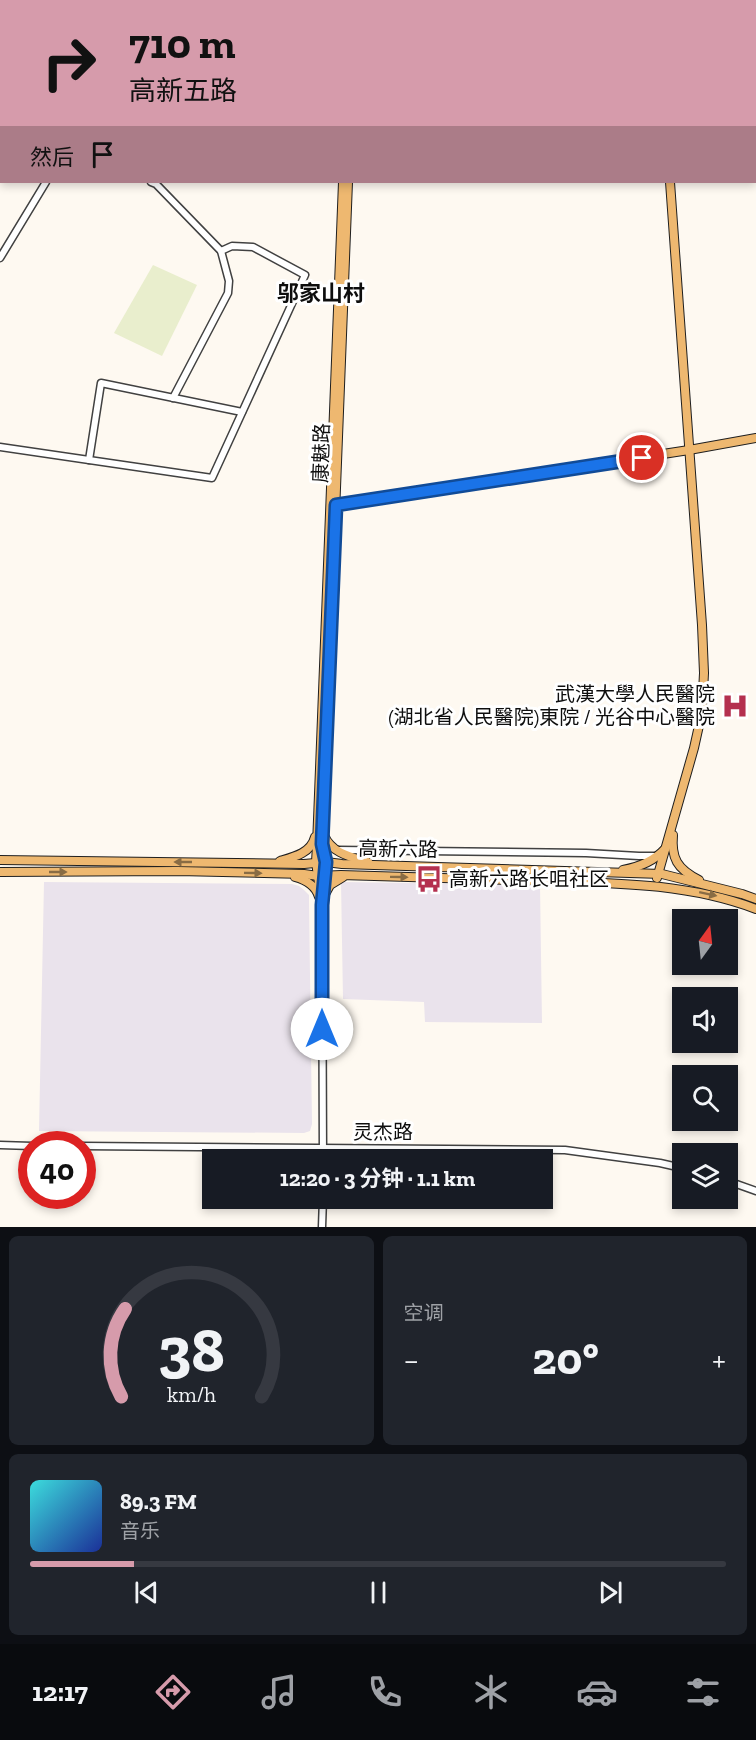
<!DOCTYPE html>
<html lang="zh">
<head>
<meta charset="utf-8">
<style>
  body { margin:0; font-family:"Zilla Slab","Noto Sans SC",serif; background:#20242c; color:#f1f3f6; height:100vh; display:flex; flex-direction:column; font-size:22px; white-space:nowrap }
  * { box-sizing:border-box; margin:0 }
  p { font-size:20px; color:#9ea1a6 }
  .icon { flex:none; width:33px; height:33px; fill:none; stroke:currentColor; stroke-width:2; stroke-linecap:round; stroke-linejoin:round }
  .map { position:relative; height:1227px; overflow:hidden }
  .side { display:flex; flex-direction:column; gap:9px; padding:9px; background:#0d0f14; flex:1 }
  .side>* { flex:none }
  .guide { position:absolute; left:0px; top:0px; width:756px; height:183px; box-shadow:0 3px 9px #0003; background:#d69bab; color:#111; overflow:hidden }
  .needle { width:39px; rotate:15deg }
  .buttons { position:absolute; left:672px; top:909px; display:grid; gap:12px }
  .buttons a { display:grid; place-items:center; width:66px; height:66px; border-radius:0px; background:#171b24; box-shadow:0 3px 9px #0003; font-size:30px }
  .speed { position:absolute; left:18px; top:1131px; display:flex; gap:12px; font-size:30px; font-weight:700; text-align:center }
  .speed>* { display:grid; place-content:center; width:78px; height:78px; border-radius:50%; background:#171b24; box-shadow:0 3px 9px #0003; line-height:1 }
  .speed .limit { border:9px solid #d22; background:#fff; color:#111 }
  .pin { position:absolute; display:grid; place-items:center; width:51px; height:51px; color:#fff; margin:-26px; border:3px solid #fff; border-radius:50%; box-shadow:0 2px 6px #0007 }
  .me { position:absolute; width:66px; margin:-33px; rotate:0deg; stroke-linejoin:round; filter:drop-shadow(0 0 4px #0008) }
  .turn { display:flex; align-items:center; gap:21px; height:126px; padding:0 30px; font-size:27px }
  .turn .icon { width:78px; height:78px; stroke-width:2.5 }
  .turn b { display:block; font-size:42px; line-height:51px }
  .then { display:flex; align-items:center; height:57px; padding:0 30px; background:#0003; gap:12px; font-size:22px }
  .big { font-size:45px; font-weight:700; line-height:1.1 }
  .side .card { flex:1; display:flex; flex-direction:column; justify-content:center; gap:9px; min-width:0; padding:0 21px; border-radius:9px; background:#20242c }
  .side .dial { align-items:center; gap:0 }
  .dial svg { height:156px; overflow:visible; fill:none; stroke:#363941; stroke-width:7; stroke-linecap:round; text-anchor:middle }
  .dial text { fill:#f1f3f6; stroke:none }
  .song { display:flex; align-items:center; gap:18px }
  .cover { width:72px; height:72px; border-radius:9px; background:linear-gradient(135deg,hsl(180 70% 55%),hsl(230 70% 35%)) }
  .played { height:6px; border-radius:3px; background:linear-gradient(90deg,#d69bab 15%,#363941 15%) }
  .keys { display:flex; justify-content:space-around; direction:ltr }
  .heat { display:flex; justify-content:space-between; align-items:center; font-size:33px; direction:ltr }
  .side .tiles { flex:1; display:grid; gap:9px; grid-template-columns:1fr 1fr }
  .card:last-child { grid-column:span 2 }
  .trip { position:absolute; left:202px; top:1149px; width:351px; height:60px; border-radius:0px; background:#171b24; box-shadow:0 3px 9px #0003; font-weight:700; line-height:60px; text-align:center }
  .menu { display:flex; height:96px; justify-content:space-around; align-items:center; background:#090b0e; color:#9ea1a6 }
  .menu .icon { width:42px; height:42px }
  .menu .active { color:#d69bab }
  .menu b { font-size:27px; color:#f1f3f6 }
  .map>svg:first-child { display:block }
</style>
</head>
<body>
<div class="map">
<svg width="756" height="1227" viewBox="0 0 756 1227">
  <rect width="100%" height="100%" fill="#fef9f1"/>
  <g fill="#eae3ec">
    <polygon points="44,882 292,884 299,886 304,890 309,895 309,901 312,1124 310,1131 304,1133 39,1131"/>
    <polygon points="341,882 540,885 542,1023 425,1022 424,1002 343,999"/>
  </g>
  <polygon fill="#e9eecd" points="153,265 197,285 162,356 114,333"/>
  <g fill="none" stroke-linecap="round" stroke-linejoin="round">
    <defs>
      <g id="minor">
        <polyline points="13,0 13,2"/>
        <polyline points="593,0 593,2"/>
        <polyline points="154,2 155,0"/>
        <polyline points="0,44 2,44"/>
        <polyline points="0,112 2,112"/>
        <polyline points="0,134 2,130"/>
        <polyline points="754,162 756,162"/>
        <polyline points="151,182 156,184 221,251 229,281 228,293 173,398"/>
        <polyline points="0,258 46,182"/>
        <polyline points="0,447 212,478 305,275 253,247 232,246 221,251"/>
        <polyline points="89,460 101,383 242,412"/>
        <polyline points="337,850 586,853 639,856 657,856"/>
        <polyline points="322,905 323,1160"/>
        <polyline points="0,1145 32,1146"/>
        <polyline points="82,1146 565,1150 660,1163 682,1168"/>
        <polyline points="728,1181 756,1191"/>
        <polyline points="322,1227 323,1198"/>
      </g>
      <g id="major">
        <polyline points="348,2 348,0"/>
        <polyline points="354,2 354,0"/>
        <polyline points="343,182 317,845 316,862 322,905 326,862 322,845 348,182"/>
        <polyline points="332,505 689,450 756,438"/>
        <path d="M 324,835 C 331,853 351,857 368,862"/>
        <path d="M 673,835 C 671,858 677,869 699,880"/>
        <polyline points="0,860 304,864 326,862 342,864 662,874 742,894 756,899"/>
        <path d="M 280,861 C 294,857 311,853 315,837"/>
        <path d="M 623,870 C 639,867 654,861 665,849"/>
        <path d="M 0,872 L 178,871 L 304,874 L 318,876 L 341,875 C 408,877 476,879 543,881 C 615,883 688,883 756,909"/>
        <path d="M 295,877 C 306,880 316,886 319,897"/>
        <polyline points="657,878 694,748 702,712 704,673 702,625 670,182"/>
        <polyline points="324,896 330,885 343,877"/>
      </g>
    </defs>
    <use href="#minor" stroke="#414141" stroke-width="9"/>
    <use href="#major" stroke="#1f1f1f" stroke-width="10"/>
    <use href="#minor" stroke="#fff" stroke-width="6"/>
    <use href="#major" stroke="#eeb870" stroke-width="8"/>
  </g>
  <defs><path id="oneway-solid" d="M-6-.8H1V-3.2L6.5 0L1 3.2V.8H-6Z" transform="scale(1.5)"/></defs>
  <g fill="#896c44">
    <use href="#oneway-solid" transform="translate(183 862) rotate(-180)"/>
    <use href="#oneway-solid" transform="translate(58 872)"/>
    <use href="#oneway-solid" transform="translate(253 873) rotate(1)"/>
    <use href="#oneway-solid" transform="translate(399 877) rotate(1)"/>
    <use href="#oneway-solid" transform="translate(708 894) rotate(12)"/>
  </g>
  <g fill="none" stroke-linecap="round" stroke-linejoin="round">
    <defs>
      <polyline id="route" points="322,1029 322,905 326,862 322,844 336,505 642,458"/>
    </defs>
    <use href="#route" stroke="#114b97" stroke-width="15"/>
    <use href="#route" stroke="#1a73e8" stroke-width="10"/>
  </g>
  <defs>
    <symbol id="hospital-bare" viewBox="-9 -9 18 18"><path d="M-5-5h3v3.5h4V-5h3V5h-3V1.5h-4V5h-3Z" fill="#b4304f" stroke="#fff" stroke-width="2.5" paint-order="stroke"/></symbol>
    <symbol id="bus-bare" viewBox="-9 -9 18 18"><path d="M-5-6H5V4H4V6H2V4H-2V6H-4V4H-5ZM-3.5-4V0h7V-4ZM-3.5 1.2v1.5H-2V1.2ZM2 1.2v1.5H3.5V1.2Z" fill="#b4304f" stroke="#fff" stroke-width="2.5" paint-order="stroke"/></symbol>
  </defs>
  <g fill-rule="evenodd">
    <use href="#hospital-bare" x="716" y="687" width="38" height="38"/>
    <use href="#bus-bare" x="410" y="860" width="38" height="38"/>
  </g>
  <g text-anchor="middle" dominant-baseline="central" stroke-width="6" stroke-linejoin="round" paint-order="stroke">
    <g font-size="20" fill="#0e0e0e" stroke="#fff">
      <text transform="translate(321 453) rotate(-88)">康魅路</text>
      <text transform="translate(398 849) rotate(1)">高新六路</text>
      <text x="383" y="1132">灵杰路</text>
    </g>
    <g font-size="20" fill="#0e0e0e" stroke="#fff" text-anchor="end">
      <text x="715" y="694">武漢大學人民醫院<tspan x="715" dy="23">(湖北省人民醫院)東院 / 光谷中心醫院</tspan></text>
      <text x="449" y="879" text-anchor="start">高新六路长咀社区</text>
    </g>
    <g font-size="22" font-weight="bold" fill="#0e0e0e" stroke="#fff">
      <text x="321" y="293">邬家山村</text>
    </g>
  </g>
</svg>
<div class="buttons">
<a><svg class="needle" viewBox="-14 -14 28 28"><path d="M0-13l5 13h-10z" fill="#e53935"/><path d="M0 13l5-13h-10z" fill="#9ea1a6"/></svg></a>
<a><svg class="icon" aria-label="sound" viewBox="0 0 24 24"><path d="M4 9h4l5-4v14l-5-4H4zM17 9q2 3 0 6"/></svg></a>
<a><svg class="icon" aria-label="search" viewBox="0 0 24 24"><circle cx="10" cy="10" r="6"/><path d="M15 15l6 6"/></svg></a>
<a><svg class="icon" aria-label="layers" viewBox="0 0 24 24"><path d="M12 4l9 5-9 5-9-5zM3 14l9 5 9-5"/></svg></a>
</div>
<div class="speed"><div class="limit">40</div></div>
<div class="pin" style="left:642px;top:458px;background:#d93025"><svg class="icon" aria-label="arrive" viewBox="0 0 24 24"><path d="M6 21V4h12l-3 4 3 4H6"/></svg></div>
<svg class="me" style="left:322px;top:1029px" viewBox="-20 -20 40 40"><circle r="19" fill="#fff"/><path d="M0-13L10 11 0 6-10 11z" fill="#1a73e8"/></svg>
<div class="trip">12:20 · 3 分钟 · 1.1 km</div>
<div class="guide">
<div class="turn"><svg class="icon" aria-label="right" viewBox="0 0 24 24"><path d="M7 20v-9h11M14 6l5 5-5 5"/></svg><div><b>710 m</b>高新五路</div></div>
<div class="then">然后<svg class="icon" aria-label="arrive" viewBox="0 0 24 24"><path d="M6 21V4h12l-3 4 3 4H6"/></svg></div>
</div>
</div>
<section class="side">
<div class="tiles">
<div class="card dial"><svg viewBox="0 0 100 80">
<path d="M14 69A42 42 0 1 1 86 69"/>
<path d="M14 69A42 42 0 0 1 16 24" stroke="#d69bab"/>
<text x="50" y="56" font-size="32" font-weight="700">38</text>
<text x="50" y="72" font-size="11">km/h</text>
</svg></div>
<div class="card"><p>空调</p>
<div class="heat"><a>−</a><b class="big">20°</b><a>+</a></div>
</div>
<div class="card">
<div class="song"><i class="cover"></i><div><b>89.3 FM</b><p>音乐</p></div></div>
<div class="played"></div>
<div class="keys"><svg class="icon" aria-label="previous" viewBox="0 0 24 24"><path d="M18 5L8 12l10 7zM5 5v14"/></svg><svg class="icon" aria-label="pause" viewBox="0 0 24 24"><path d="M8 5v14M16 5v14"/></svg><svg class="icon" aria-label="next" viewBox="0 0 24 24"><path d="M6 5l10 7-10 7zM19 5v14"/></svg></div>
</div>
</div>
</section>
<nav class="menu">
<b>12:17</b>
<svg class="icon active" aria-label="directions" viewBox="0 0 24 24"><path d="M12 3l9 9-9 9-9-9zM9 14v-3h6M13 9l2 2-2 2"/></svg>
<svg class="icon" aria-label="music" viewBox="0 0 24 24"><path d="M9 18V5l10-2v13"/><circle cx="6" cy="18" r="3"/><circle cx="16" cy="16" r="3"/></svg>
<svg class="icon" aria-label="phone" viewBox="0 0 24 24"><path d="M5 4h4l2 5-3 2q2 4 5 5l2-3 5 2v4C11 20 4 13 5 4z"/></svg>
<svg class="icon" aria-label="climate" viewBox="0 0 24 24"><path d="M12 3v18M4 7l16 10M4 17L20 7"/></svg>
<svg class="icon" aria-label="car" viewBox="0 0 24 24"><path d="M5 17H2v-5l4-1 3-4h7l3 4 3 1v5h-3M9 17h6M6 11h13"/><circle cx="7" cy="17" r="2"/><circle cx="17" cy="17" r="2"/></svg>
<svg class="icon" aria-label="filters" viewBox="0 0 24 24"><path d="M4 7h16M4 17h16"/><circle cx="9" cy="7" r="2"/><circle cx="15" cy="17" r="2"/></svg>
</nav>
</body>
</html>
